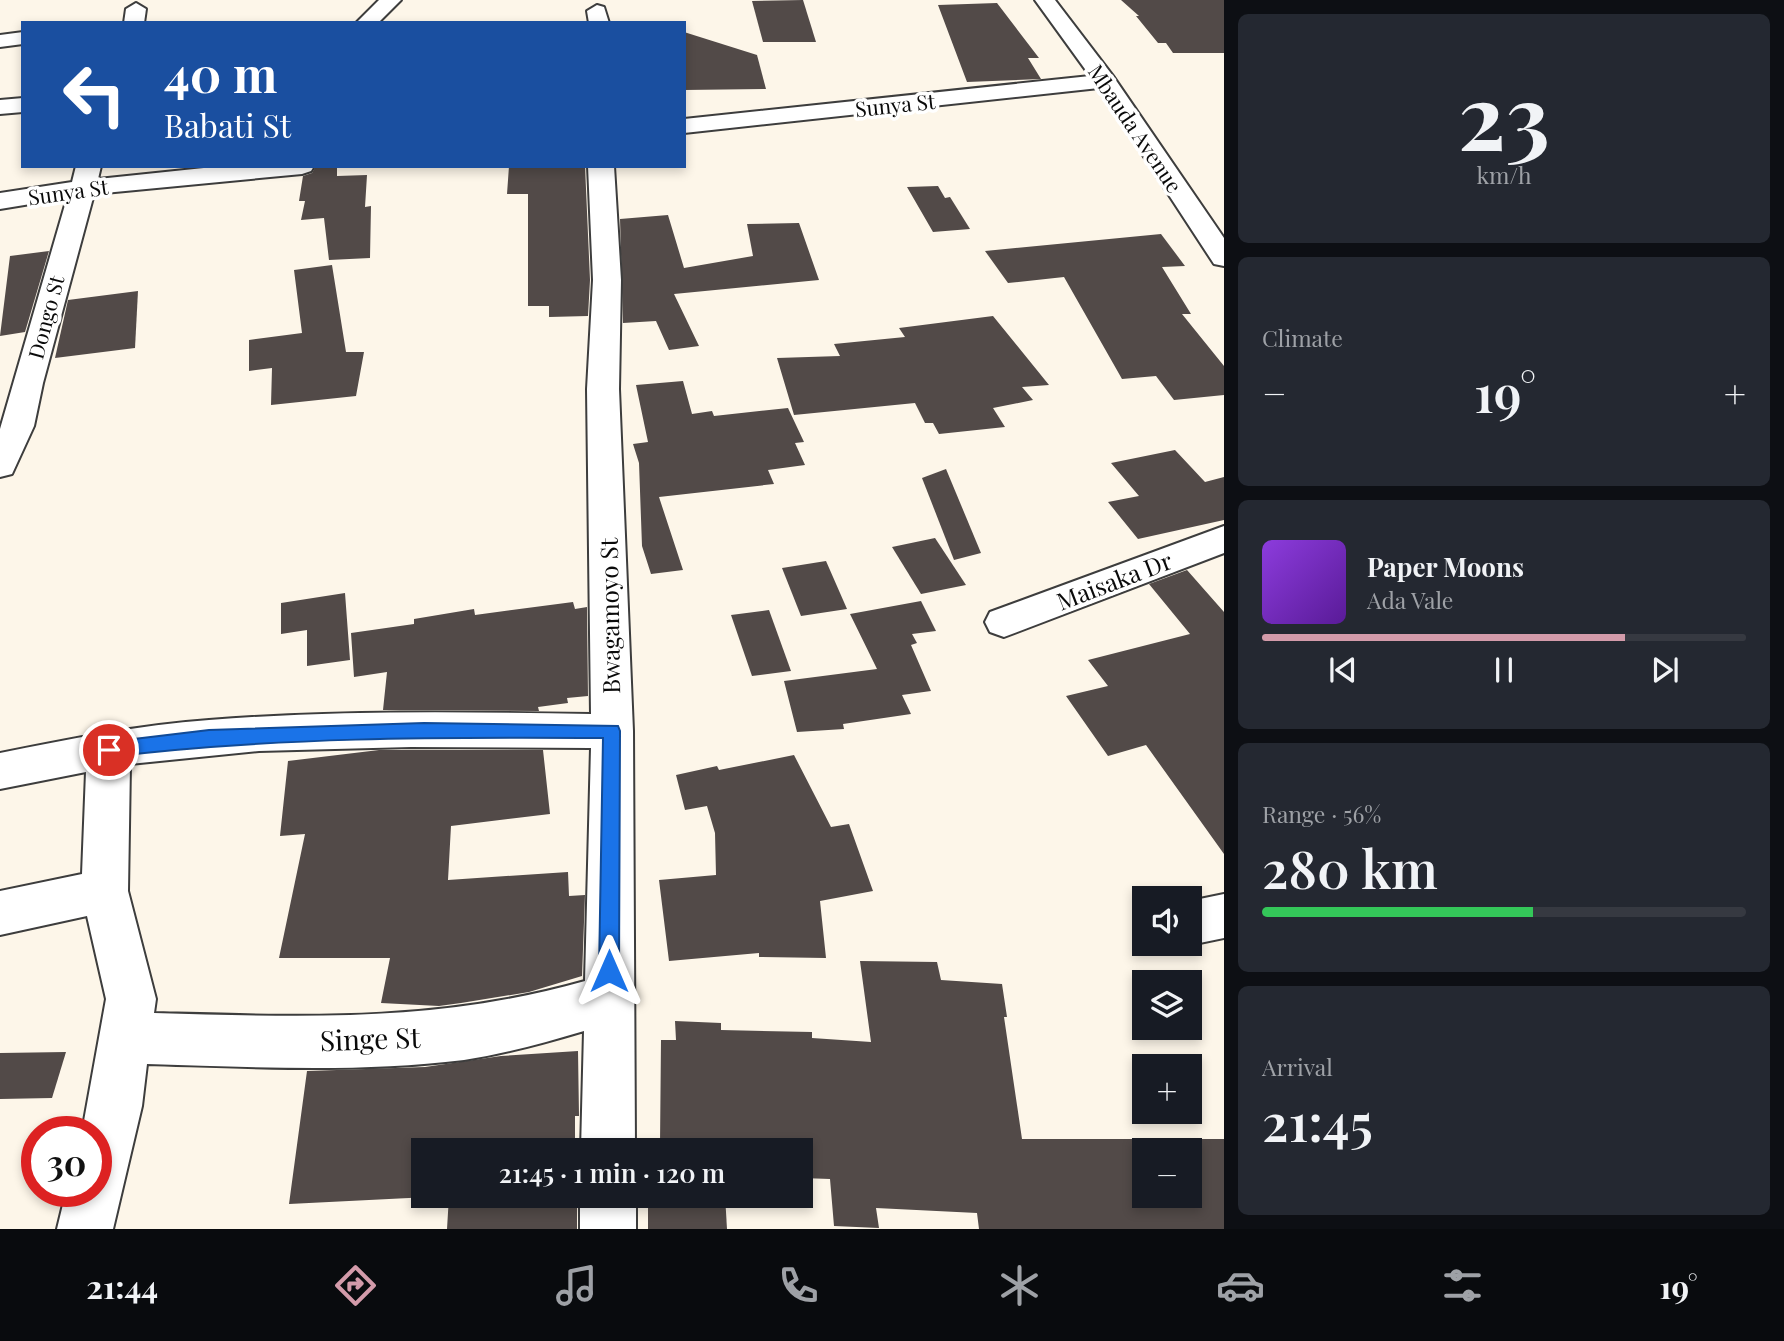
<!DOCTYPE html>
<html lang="en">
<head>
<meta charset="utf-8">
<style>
  body { margin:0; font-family:"Playfair Display",serif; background:#242831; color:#f1f3f6; height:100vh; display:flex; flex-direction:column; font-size:26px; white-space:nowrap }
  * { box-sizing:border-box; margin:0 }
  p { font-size:23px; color:#9ea1a6 }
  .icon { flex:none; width:38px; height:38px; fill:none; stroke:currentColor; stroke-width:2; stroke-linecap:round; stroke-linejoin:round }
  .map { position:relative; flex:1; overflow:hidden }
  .details { display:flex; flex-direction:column; gap:14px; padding:14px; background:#0d0f14; width:560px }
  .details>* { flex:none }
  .banner { position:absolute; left:21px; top:21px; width:665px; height:147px; border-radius:0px; box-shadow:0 4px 10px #0003; background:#1a4fa0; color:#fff; overflow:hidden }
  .controls { position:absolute; left:1132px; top:886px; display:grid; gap:14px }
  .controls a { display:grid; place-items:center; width:70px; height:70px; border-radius:0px; background:#171b24; box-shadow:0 4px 10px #0003; font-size:35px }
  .speed { position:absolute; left:21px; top:1116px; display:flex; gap:14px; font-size:35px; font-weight:700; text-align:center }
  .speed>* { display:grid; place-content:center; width:91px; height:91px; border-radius:50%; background:#171b24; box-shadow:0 4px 10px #0003; line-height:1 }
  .speed .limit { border:10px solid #d22; background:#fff; color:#111 }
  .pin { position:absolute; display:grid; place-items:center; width:60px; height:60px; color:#fff; margin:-30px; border:4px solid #fff; border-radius:50%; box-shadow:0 2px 7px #0007 }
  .me { position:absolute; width:77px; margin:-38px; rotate:0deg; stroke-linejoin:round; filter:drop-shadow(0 0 5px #0008) }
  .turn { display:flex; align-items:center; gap:24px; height:147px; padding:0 28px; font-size:32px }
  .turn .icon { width:91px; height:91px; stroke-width:2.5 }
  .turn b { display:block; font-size:49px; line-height:60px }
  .big { font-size:52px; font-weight:600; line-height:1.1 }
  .details .card { flex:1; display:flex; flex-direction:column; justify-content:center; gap:10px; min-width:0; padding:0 24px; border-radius:10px; background:#242831 }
  .details .dial { align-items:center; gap:0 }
  .dial b { font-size:91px; line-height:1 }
  .song { display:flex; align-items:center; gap:21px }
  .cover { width:84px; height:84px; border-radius:10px; background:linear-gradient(135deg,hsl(270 70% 55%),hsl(270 70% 35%)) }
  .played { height:7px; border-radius:4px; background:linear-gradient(90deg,#d39baa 75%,#363941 75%) }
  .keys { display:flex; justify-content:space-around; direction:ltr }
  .heat { display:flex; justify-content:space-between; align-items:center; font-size:38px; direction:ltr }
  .charge { height:10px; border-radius:5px; background:linear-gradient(90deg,#34c759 56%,#363941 0) }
  .trip { position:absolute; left:411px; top:1138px; width:402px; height:70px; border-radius:0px; background:#171b24; box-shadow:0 4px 10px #0003; font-weight:600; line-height:70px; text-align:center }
  .tab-bar { display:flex; height:112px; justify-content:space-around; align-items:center; background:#090b0e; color:#9ea1a6 }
  .tab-bar .icon { width:49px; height:49px }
  .tab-bar .current { color:#d39baa }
  .tab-bar b { font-size:32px; color:#f1f3f6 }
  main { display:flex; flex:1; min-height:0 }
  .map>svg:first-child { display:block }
</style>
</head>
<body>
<main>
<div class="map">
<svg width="1224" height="1229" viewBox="0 0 1224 1229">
  <rect width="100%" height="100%" fill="#fdf6e9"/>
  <g fill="#524a48" fill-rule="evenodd">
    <polygon points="803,0 816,42 763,42 752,1"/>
    <polygon points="1121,0 1224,0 1224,53 1173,53 1166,43 1158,43 1136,16 1139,16"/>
    <polygon points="997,3 1039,58 1028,58 1041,79 967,82 938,5"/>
    <polygon points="684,32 757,55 766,89 684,90"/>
    <polygon points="316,166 337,166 337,176 367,175 365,207 371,206 370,258 329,260 324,218 301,220 305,201 299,201 303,176 312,173"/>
    <polygon points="509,166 585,166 590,280 588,316 549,317 549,306 528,306 528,194 507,194"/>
    <polygon points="938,186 945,198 950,197 970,229 933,232 907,187"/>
    <polygon points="668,215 684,268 753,256 747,224 799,223 819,280 674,294 699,346 669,350 656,321 623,323 620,219"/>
    <polygon points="1161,234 1185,266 1162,267 1191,314 1182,314 1224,366 1224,395 1174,400 1156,376 1122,379 1064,277 1008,283 985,251"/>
    <polygon points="49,251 25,332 0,336 10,256"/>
    <polygon points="332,265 346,352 364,352 356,396 271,405 272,368 249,371 249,340 302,333 294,270"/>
    <polygon points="138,291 135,348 55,358 68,300"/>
    <polygon points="993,316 1049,385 1022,387 1033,400 993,408 1005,427 939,434 933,423 925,423 915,403 794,415 777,358 840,356 834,344 905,337 899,328"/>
    <polygon points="683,381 692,414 712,411 714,416 788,408 804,442 795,443 805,465 768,470 774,484 659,497 683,570 651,574 642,546 639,463 633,444 648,442 636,385"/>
    <polygon points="1175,450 1205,482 1224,477 1224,520 1138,539 1108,502 1139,496 1111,463"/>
    <polygon points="946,469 981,553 954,560 922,478"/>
    <polygon points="935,538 966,585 921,594 892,547"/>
    <polygon points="826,561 847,609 801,616 782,568"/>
    <polygon points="1187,570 1224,612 1224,854 1146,745 1108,756 1066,696 1108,686 1088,660 1190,634 1149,584"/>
    <polygon points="345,593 350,660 307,666 307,630 281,634 281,603"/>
    <polygon points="921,601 936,631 912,634 917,643 911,645 931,691 902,695 911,714 843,724 844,729 797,732 784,681 877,669 850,614"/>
    <polygon points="573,602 575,609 587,607 588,696 567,698 568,703 538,707 539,711 383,710 387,672 354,677 351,633 414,624 414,619 474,609 475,615"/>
    <polygon points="769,610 791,671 752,676 731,615"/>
    <polygon points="379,750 543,750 550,814 451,826 448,880 568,872 569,896 585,895 582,976 529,992 461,1003 439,1006 381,1003 390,958 279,958 305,834 280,836 288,761"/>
    <polygon points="794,755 831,827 849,824 873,891 820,901 826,958 759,957 759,953 669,961 659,880 716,875 715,833 707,806 685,810 676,775 717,766 719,770"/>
    <path d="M 860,961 L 937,962 L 941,980 L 1002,984 L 1007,1017 L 1004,1017 L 1022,1139 L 1224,1139 L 1224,1229 L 979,1229 L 977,1213 L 876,1208 L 879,1228 L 834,1226 L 830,1179 L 802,1178 L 802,1150 L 647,1150 L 647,1144 L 660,1144 L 661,1040 L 676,1040 L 675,1021 L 721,1023 L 721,1030 L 812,1032 L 812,1038 L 871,1042 ZM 1144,1150 L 1190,1150 L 1190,1195 L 1144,1195 Z"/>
    <polygon points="578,1051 579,1116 575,1116 575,1150 424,1150 424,1195 577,1195 577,1229 447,1229 449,1196 289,1204 307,1071 425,1067 501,1056"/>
    <polygon points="66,1052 52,1098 0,1099 0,1053"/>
    <polygon points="648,1195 725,1195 727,1229 648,1229"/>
  </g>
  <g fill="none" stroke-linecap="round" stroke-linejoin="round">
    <defs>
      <g id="minor">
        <polygon points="379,0 401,0 378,23 356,23"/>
        <polygon points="1035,0 1055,0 1113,76 1224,238 1224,266 1214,264 1099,88 684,133 684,119 1090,76"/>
        <polygon points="136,3 146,9 144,23 124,23 126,9"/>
        <polygon points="597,5 604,7 609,23 589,23 587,11"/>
        <polygon points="23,32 23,44 0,47 0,35"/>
        <polygon points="23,98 23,112 0,114 0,100"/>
        <polygon points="76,166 101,166 98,179 223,166 314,166 311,171 302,174 94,194 43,383 34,426 12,474 0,477 0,429 67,198 0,209 0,193 72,182"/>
        <path d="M 588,166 L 614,166 L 621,280 L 619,389 L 633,731 L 635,1150 L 581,1150 L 584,1031 C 544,1043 504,1054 464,1060 C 359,1073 252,1067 147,1064 L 142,1106 L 113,1229 L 57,1229 L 66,1192 L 96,1192 L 96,1132 L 82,1132 L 106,999 L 87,916 L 0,935 L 0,891 L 82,874 L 86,772 L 0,789 L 0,753 C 69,739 139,725 209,720 C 336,710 464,712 591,714 L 587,389 L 593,280 ZM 411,747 L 591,748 L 585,981 C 436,1023 306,1017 154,1013 L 156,999 L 128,891 L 130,764 L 259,751 Z"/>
        <polygon points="1224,526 1224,553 1004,637 990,632 985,622 990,612"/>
        <polygon points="1224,894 1224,938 1190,945 1185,943 1190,943 1190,901"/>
        <rect x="580" y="1195" width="56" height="34"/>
      </g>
    </defs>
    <use href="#minor" stroke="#3d3d3d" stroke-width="4"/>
    <use href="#minor" fill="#fff" fill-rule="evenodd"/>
  </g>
  <path fill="#1a73e8" stroke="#114b97" stroke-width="2" d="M 424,723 L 618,726 L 620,731 L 619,971 L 616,978 L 609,981 L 602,978 L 599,971 L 603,738 C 438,737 273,737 109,757 L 100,750 L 109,742 L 209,730 Z"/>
  <g text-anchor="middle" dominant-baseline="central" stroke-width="7" stroke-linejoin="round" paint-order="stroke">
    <g font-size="21" fill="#0a0a0a" stroke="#fff">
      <text transform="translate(895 104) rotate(-6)">Sunya St</text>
      <text transform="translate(1136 128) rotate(56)">Mbauda Avenue</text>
      <text transform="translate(68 191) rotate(-8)">Sunya St</text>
      <text transform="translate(45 317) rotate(-75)">Dongo St</text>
    </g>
    <g font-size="24" fill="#0a0a0a" stroke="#fff">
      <text transform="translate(1114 580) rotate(-21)">Maisaka Dr</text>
      <text transform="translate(609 616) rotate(-91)">Bwagamoyo St</text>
    </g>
    <g font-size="28" fill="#0a0a0a" stroke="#fff">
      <text transform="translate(370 1038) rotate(-2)">Singe St</text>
    </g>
  </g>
</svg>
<div class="controls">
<a><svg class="icon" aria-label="sound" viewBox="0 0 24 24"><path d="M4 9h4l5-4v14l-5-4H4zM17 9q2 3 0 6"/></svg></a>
<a><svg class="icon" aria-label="layers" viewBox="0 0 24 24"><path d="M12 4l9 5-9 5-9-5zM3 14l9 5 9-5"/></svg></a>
<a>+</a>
<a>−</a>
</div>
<div class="speed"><div class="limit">30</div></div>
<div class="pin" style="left:109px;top:750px;background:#d93025"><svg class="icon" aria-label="arrive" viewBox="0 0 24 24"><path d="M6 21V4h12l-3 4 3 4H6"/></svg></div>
<svg class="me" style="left:609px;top:971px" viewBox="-20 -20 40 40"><path d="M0-17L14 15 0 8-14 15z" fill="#1a73e8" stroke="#fff" stroke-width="4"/></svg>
<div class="trip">21:45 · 1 min · 120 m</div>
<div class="banner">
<div class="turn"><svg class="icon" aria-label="left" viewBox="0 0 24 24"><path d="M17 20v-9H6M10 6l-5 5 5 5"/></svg><div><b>40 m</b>Babati St</div></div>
</div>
</div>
<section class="details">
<div class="card dial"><b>23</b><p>km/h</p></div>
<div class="card"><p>Climate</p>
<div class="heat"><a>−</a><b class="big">19°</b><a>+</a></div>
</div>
<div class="card">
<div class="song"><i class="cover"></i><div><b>Paper Moons</b><p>Ada Vale</p></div></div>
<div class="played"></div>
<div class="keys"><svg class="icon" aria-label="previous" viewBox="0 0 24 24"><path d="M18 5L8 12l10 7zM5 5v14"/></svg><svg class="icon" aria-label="pause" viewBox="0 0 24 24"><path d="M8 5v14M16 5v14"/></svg><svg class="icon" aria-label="next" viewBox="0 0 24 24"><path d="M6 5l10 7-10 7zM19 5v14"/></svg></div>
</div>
<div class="card"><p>Range · 56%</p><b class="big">280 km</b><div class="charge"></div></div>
<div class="card"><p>Arrival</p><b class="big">21:45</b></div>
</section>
</main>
<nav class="tab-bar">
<b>21:44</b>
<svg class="icon current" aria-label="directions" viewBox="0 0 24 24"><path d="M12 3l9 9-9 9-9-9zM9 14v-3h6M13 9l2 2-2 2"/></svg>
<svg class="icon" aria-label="music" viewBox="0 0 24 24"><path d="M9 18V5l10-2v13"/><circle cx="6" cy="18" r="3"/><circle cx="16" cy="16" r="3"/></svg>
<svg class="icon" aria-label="phone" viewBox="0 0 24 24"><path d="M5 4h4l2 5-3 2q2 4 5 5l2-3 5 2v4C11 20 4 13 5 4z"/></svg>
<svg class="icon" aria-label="climate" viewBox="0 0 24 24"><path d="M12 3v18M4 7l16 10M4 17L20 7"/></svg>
<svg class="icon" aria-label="car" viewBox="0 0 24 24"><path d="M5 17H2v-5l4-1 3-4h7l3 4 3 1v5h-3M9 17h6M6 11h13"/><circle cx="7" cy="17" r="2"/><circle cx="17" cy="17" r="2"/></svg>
<svg class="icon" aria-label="filters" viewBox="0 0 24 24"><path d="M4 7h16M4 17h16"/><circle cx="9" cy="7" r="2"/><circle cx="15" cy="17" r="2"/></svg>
<b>19°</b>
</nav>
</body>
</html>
